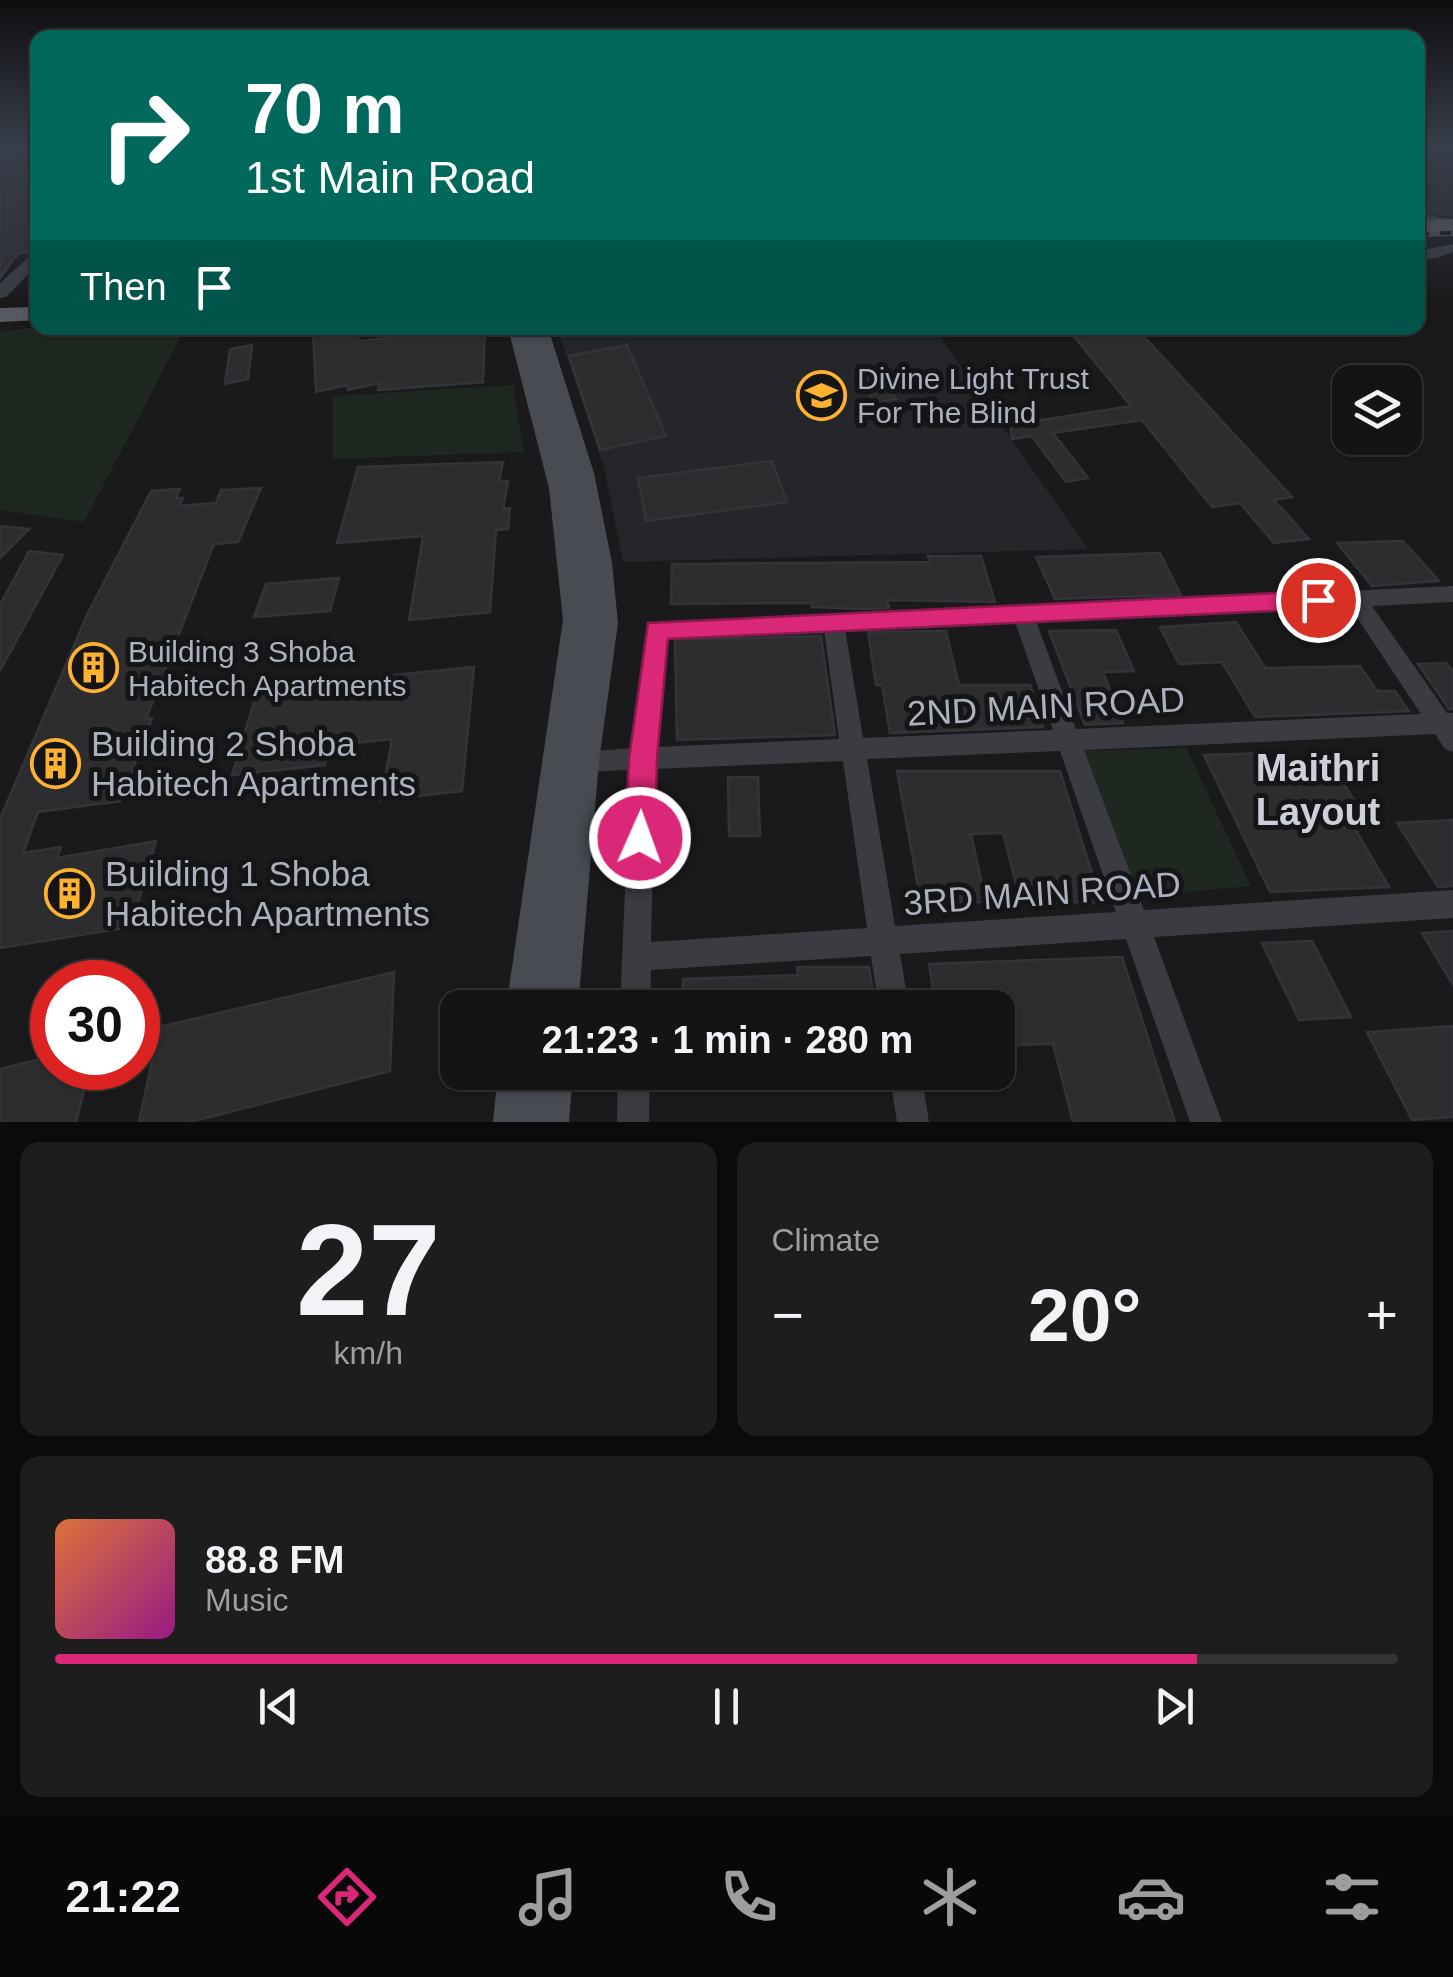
<!DOCTYPE html>
<html lang="en">
<head>
<meta charset="utf-8">
<style>
  body { margin:0; font-family:Helvetica,sans-serif; background:#1d1d1e; color:#f1f3f6; height:100vh; display:flex; flex-direction:column; font-size:38px; white-space:nowrap }
  * { box-sizing:border-box; margin:0 }
  p { font-size:32px; color:#9d9ea0 }
  .icon { flex:none; width:55px; height:55px; fill:none; stroke:currentColor; stroke-width:2; stroke-linecap:round; stroke-linejoin:round }
  .map { position:relative; height:1122px; overflow:hidden }
  .sheet { display:flex; flex-direction:column; gap:20px; padding:20px; background:#0b0b0c; flex:1 }
  .sheet>* { flex:none }
  .banner { position:absolute; left:30px; top:30px; width:1395px; height:305px; border-radius:20px; box-shadow:0 2px 8px #0004,0 0 0 2px #333334; background:#00695c; color:#fff; overflow:hidden }
  .controls { position:absolute; left:1332px; top:365px; display:grid; gap:20px }
  .controls a { display:grid; place-items:center; width:90px; height:90px; border-radius:20px; background:#141415; box-shadow:0 2px 8px #0004,0 0 0 2px #333334; font-size:50px }
  .speed { position:absolute; left:30px; top:960px; display:flex; gap:20px; font-size:50px; font-weight:700; text-align:center }
  .speed>* { display:grid; place-content:center; width:130px; height:130px; border-radius:50%; background:#141415; box-shadow:0 2px 8px #0004,0 0 0 2px #333334; line-height:1 }
  .speed .limit { border:15px solid #d22; background:#fff; color:#111 }
  .pin { position:absolute; display:grid; place-items:center; width:85px; height:85px; color:#fff; margin:-42px; border:5px solid #fff; border-radius:50%; box-shadow:0 2px 10px #0007 }
  .me { position:absolute; width:110px; margin:-55px; rotate:2deg; stroke-linejoin:round; filter:drop-shadow(0 0 8px #0008) }
  .turn { display:flex; align-items:center; gap:35px; height:210px; padding:0 50px; font-size:45px }
  .turn .icon { width:130px; height:130px; stroke-width:2.5 }
  .turn b { display:block; font-size:70px; line-height:85px }
  .then { display:flex; align-items:center; height:95px; padding:0 50px; background:#0003; gap:20px; font-size:38px }
  .big { font-size:75px; font-weight:800; line-height:1.1 }
  .sheet .widget { flex:1; display:flex; flex-direction:column; justify-content:center; gap:15px; min-width:0; padding:0 35px; border-radius:20px; background:#1d1d1e }
  .sheet .dial { align-items:center; gap:0 }
  .dial b { font-size:130px; line-height:1 }
  .song { display:flex; align-items:center; gap:30px }
  .cover { width:120px; height:120px; border-radius:15px; background:linear-gradient(135deg,hsl(20 70% 55%),hsl(310 70% 35%)) }
  .played { height:10px; border-radius:5px; background:linear-gradient(90deg,#db2777 85%,#333334 85%) }
  .keys { display:flex; justify-content:space-around; direction:ltr }
  .heat { display:flex; justify-content:space-between; align-items:center; font-size:55px; direction:ltr }
  .sheet .tiles { flex:1; display:grid; gap:20px; grid-template-columns:1fr 1fr }
  .widget:last-child { grid-column:span 2 }
  .trip { position:absolute; left:440px; top:990px; width:575px; height:100px; border-radius:20px; background:#141415; box-shadow:0 2px 8px #0004,0 0 0 2px #333334; font-weight:800; line-height:100px; text-align:center }
  .menu { display:flex; height:160px; justify-content:space-around; align-items:center; background:#080808; color:#9d9ea0 }
  .menu .icon { width:70px; height:70px }
  .menu .selected { color:#db2777 }
  .menu b { font-size:45px; color:#f1f3f6 }
  .map>svg:first-child { display:block }
</style>
</head>
<body>
<div class="map">
<svg width="1453" height="1122" viewBox="0 0 1453 1122">
  <rect width="100%" height="100%" fill="#1a1a1c"/>
  <g fill="#25262a">
    <polygon points="1418,146 1453,146 1453,217 1418,213"/>
    <polygon points="557,328 934,328 1088,549 623,562 604,467"/>
  </g>
  <g fill="#1f2820">
    <polygon points="37,327 182,328 176,346 84,522 0,510 0,332"/>
    <polygon points="513,385 524,452 333,459 333,396"/>
    <polygon points="1186,748 1251,886 1128,897 1076,751"/>
  </g>
  <g fill="#2d2d30" stroke="#333439" stroke-width="2.5">
    <polygon points="7,146 38,146 38,241 27,253 18,253 0,278 0,154"/>
    <polygon points="313,328 336,328 331,339 358,335 358,341 485,328 483,382 378,390 380,383 348,390 347,385 316,392"/>
    <polygon points="1067,328 1136,328 1292,497 1274,500 1309,539 1274,543 1240,503 1212,507 1142,420 1053,433 1088,478 1066,482 1032,436 1012,439 1010,425 1131,406"/>
    <polygon points="252,345 248,379 225,384 230,349"/>
    <polygon points="627,345 666,436 600,450 569,356"/>
    <polygon points="873,370 896,399 876,403 854,373"/>
    <polygon points="817,388 829,409 808,412 796,391"/>
    <polygon points="772,461 787,502 646,521 638,478"/>
    <polygon points="503,462 499,481 508,481 503,509 510,508 508,529 496,530 490,612 409,620 423,536 337,543 358,467"/>
    <polygon points="261,488 238,542 214,544 146,719 152,718 121,801 38,812 23,853 61,847 57,858 156,841 131,927 0,948 0,819 87,615 151,491 180,489 176,498 183,498 179,506 216,503 221,490"/>
    <polygon points="0,526 29,529 0,558"/>
    <polygon points="1403,541 1439,581 1372,586 1337,543"/>
    <polygon points="29,551 63,555 0,671 0,605"/>
    <polygon points="1160,553 1181,595 1055,599 1036,557"/>
    <polygon points="928,556 981,556 995,602 887,600 889,608 864,609 812,607 812,603 671,604 672,564 930,562"/>
    <polygon points="339,578 330,611 254,617 266,584"/>
    <polygon points="1236,622 1265,668 1360,666 1377,691 1395,691 1409,711 1255,717 1222,662 1179,664 1160,627"/>
    <polygon points="1116,630 1134,671 1103,672 1123,723 1085,725 1049,631"/>
    <polygon points="946,631 959,685 1030,685 1043,727 890,733 882,685 876,685 868,632"/>
    <polygon points="821,636 835,735 677,740 675,640"/>
    <polygon points="1446,663 1453,671 1453,709 1449,709 1418,664"/>
    <polygon points="474,667 462,791 381,800 392,739 330,746 325,765 232,775 258,689"/>
    <polygon points="1265,753 1270,762 1327,758 1363,814 1347,815 1389,887 1270,892 1204,755"/>
    <polygon points="897,771 1060,771 1101,902 1021,903 1003,833 971,834 986,902 921,903"/>
    <polygon points="728,777 758,777 760,836 729,836"/>
    <polygon points="1453,820 1453,886 1438,887 1397,823"/>
    <polygon points="1453,931 1453,985 1422,933"/>
    <polygon points="1312,941 1351,1017 1299,1020 1262,943"/>
    <polygon points="1122,957 1175,1122 1073,1122 1053,1044 998,1045 998,1008 936,1008 929,964"/>
    <polygon points="797,967 869,967 875,1008 682,1008 683,979 798,975"/>
    <polygon points="394,972 390,1071 190,1122 139,1122 159,1027"/>
    <polygon points="1453,1026 1453,1117 1412,1120 1367,1032"/>
    <polygon points="52,1056 52,1068 90,1068 76,1122 0,1122 0,1069"/>
  </g>
  <g fill="none" stroke-linecap="round" stroke-linejoin="round">
    <g fill="#3a3c42" fill-rule="evenodd">
      <polygon points="1418,213 1453,220 1453,228 1418,221"/>
      <polygon points="1453,244 1453,252 1437,258 1418,259 1418,251"/>
      <path d="M 1453,586 L 1453,602 L 1372,606 L 1447,713 L 1453,713 L 1453,752 L 1445,749 L 1435,734 L 1084,750 L 1144,910 L 1453,890 L 1453,918 L 1154,937 L 1222,1122 L 1190,1122 L 1126,939 L 900,954 L 909,1008 L 879,1008 L 871,956 L 651,970 L 650,1008 L 620,1008 L 630,770 L 582,772 L 573,769 L 570,761 L 573,753 L 632,748 L 649,623 ZM 1350,607 L 1421,714 L 1076,729 L 1036,621 ZM 1015,622 L 1053,730 L 863,738 L 845,629 ZM 824,630 L 839,739 L 656,747 L 667,637 ZM 1060,751 L 1116,912 L 895,926 L 867,759 ZM 843,761 L 867,928 L 651,942 L 655,769 Z"/>
      <polygon points="618,1072 650,1072 649,1122 617,1122"/>
      <polygon points="889,1072 921,1072 929,1122 897,1122"/>
    </g>
    <polygon fill="#3a3c42" fill-rule="evenodd" points="38,249 38,264 6,297 0,298 0,283"/>
    <g fill="#484b52" fill-rule="evenodd">
      <polygon points="508,328 548,328 594,473 612,563 618,623 599,761 578,1008 506,1008 563,620 549,488"/>
      <polygon points="498,1072 573,1072 569,1122 493,1122"/>
    </g>
    <g fill="#565961" fill-rule="evenodd">
      <polygon points="1453,219 1453,231 1418,231 1418,221"/>
      <polygon points="38,307 38,320 0,322 0,308"/>
    </g>
    <defs>
      <polyline id="rail" points="1418,234 1453,233"/>
    </defs>
    <use href="#rail" stroke="#4d5057" stroke-width="6"/>
    <use href="#rail" stroke="#151517" stroke-width="4" stroke-dasharray="11" stroke-linecap="butt"/>
  </g>
  <linearGradient id="sky" x2="0" y2="1"><stop stop-color="#0e0e0f"/><stop offset="0.48" stop-color="#383e4b"/><stop offset="1" stop-color="#383e4b" stop-opacity="0"/></linearGradient>
  <rect width="1453" height="303" fill="url(#sky)"/>
  <polygon fill="#db2777" stroke="#8e194d" stroke-width="2.5" points="1318,591 1326,593 1330,600 1326,606 1318,609 668,639 657,759 655,838 651,849 640,853 629,849 625,838 629,759 648,623"/>
  <defs>
    <symbol id="school-ring" viewBox="-11 -11 22 22"><circle r="9.5" fill="#151517" stroke="#ffb22f" stroke-width="1.5"/><path d="M0-5L7-2L0 1L-7-2ZM-4 1L0 2.5L4 1V4Q0 6-4 4Z" fill="#ffb22f"/></symbol>
    <symbol id="building-ring" viewBox="-11 -11 22 22"><circle r="9.5" fill="#151517" stroke="#ffb22f" stroke-width="1.5"/><path d="M-4-6H4V6H1V3H-1V6H-4ZM-2.5-4.3h1.7v1.8h-1.7ZM.8-4.3h1.7v1.8H.8ZM-2.5-1h1.7V.8h-1.7ZM.8-1h1.7V.8H.8Z" fill="#ffb22f"/></symbol>
  </defs>
  <g fill-rule="evenodd">
    <use href="#school-ring" x="794" y="368" width="55" height="55"/>
    <use href="#building-ring" x="66" y="640" width="55" height="55"/>
    <use href="#building-ring" x="28" y="736" width="55" height="55"/>
    <use href="#building-ring" x="42" y="866" width="55" height="55"/>
  </g>
  <g text-anchor="middle" dominant-baseline="central" stroke-width="10" stroke-linejoin="round" paint-order="stroke">
    <g font-size="30" fill="#abb1bd" stroke="#151517" text-anchor="start">
      <text x="857" y="378">Divine Light Trust<tspan x="857" dy="34">For The Blind</tspan></text>
      <text x="128" y="651">Building 3 Shoba<tspan x="128" dy="34">Habitech Apartments</tspan></text>
    </g>
    <g font-size="35" fill="#abb1bd" stroke="#151517">
      <text transform="translate(1046 706) rotate(-3)">2ND MAIN ROAD</text>
      <text transform="translate(1042 893) rotate(-4)">3RD MAIN ROAD</text>
    </g>
    <g font-size="35" fill="#abb1bd" stroke="#151517" text-anchor="start">
      <text x="91" y="743">Building 2 Shoba<tspan x="91" dy="40">Habitech Apartments</tspan></text>
      <text x="105" y="873">Building 1 Shoba<tspan x="105" dy="40">Habitech Apartments</tspan></text>
    </g>
    <g font-size="38" font-weight="bold" fill="#cdd0d9" stroke="#151517">
      <text x="1318" y="768">Maithri<tspan x="1318" dy="44">Layout</tspan></text>
    </g>
  </g>
</svg>
<div class="controls">
<a><svg class="icon" aria-label="layers" viewBox="0 0 24 24"><path d="M12 4l9 5-9 5-9-5zM3 14l9 5 9-5"/></svg></a>
</div>
<div class="speed"><div class="limit">30</div></div>
<div class="pin" style="left:1318px;top:600px;background:#d93025"><svg class="icon" aria-label="arrive" viewBox="0 0 24 24"><path d="M6 21V4h12l-3 4 3 4H6"/></svg></div>
<svg class="me" style="left:640px;top:838px" viewBox="-20 -20 40 40"><circle r="17" fill="#db2777" stroke="#fff" stroke-width="3"/><path d="M0-11L8 9 0 5-8 9z" fill="#fff"/></svg>
<div class="trip">21:23 · 1 min · 280 m</div>
<div class="banner">
<div class="turn"><svg class="icon" aria-label="right" viewBox="0 0 24 24"><path d="M7 20v-9h11M14 6l5 5-5 5"/></svg><div><b>70 m</b>1st Main Road</div></div>
<div class="then">Then<svg class="icon" aria-label="arrive" viewBox="0 0 24 24"><path d="M6 21V4h12l-3 4 3 4H6"/></svg></div>
</div>
</div>
<section class="sheet">
<div class="tiles">
<div class="widget dial"><b>27</b><p>km/h</p></div>
<div class="widget"><p>Climate</p>
<div class="heat"><a>−</a><b class="big">20°</b><a>+</a></div>
</div>
<div class="widget">
<div class="song"><i class="cover"></i><div><b>88.8 FM</b><p>Music</p></div></div>
<div class="played"></div>
<div class="keys"><svg class="icon" aria-label="previous" viewBox="0 0 24 24"><path d="M18 5L8 12l10 7zM5 5v14"/></svg><svg class="icon" aria-label="pause" viewBox="0 0 24 24"><path d="M8 5v14M16 5v14"/></svg><svg class="icon" aria-label="next" viewBox="0 0 24 24"><path d="M6 5l10 7-10 7zM19 5v14"/></svg></div>
</div>
</div>
</section>
<nav class="menu">
<b>21:22</b>
<svg class="icon selected" aria-label="directions" viewBox="0 0 24 24"><path d="M12 3l9 9-9 9-9-9zM9 14v-3h6M13 9l2 2-2 2"/></svg>
<svg class="icon" aria-label="music" viewBox="0 0 24 24"><path d="M9 18V5l10-2v13"/><circle cx="6" cy="18" r="3"/><circle cx="16" cy="16" r="3"/></svg>
<svg class="icon" aria-label="phone" viewBox="0 0 24 24"><path d="M5 4h4l2 5-3 2q2 4 5 5l2-3 5 2v4C11 20 4 13 5 4z"/></svg>
<svg class="icon" aria-label="climate" viewBox="0 0 24 24"><path d="M12 3v18M4 7l16 10M4 17L20 7"/></svg>
<svg class="icon" aria-label="car" viewBox="0 0 24 24"><path d="M5 17H2v-5l4-1 3-4h7l3 4 3 1v5h-3M9 17h6M6 11h13"/><circle cx="7" cy="17" r="2"/><circle cx="17" cy="17" r="2"/></svg>
<svg class="icon" aria-label="filters" viewBox="0 0 24 24"><path d="M4 7h16M4 17h16"/><circle cx="9" cy="7" r="2"/><circle cx="15" cy="17" r="2"/></svg>
</nav>
</body>
</html>
